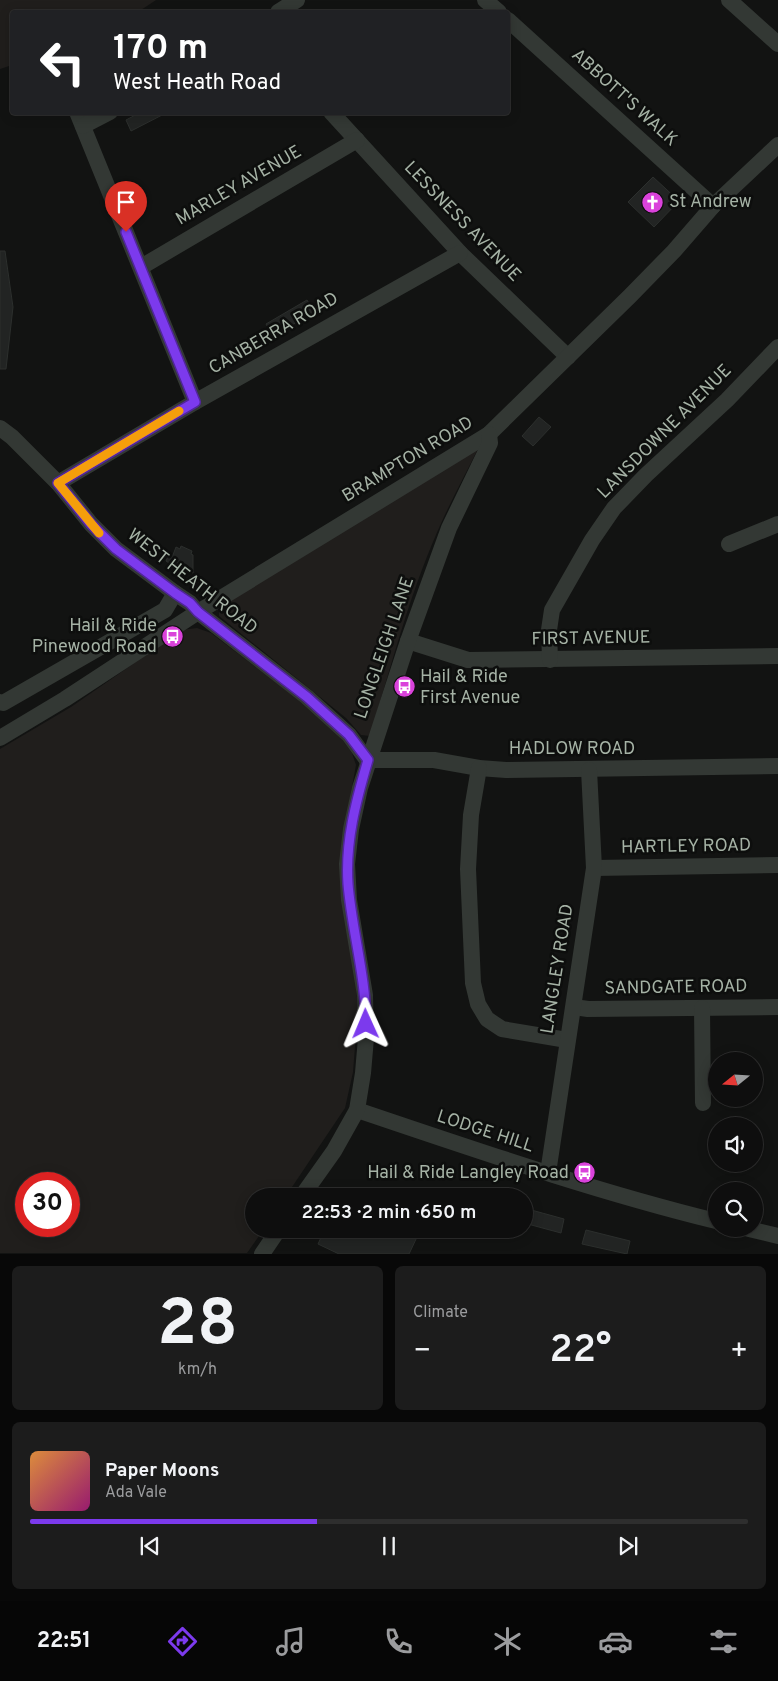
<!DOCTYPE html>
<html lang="en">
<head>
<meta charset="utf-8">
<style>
  body { margin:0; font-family:Overpass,sans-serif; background:#1c1c1c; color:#f1f3f6; height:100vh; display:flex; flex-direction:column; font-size:19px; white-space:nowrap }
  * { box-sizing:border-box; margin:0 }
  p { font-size:16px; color:#9b9c9e }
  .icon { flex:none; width:28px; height:28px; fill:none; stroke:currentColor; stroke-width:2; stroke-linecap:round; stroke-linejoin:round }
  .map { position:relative; height:1254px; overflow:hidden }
  .panel { display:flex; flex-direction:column; gap:12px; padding:12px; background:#080808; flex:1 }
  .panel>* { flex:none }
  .banner { position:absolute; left:10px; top:10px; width:500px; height:105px; border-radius:5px; box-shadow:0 2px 12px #0003,0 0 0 1px #2e2e2e; background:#202124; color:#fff; overflow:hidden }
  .needle { width:32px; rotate:252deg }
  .tools { position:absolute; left:708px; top:1052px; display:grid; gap:10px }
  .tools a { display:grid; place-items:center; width:55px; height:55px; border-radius:50%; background:#0e0e0e; box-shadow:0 2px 12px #0003,0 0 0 1px #2e2e2e; font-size:25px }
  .speed { position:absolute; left:15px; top:1172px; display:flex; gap:10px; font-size:25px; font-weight:700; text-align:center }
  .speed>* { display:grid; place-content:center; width:65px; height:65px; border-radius:50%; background:#0e0e0e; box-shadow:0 2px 12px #0003,0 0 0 1px #2e2e2e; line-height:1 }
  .speed .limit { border:8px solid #d22; background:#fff; color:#111 }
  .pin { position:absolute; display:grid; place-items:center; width:42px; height:42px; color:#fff; margin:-51px -21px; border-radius:50% 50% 50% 0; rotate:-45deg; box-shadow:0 0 5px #0007 }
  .pin .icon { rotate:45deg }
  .me { position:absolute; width:55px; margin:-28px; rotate:359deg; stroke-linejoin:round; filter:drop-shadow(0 0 4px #0008) }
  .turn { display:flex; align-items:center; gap:18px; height:105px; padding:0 20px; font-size:22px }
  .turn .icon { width:65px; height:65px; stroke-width:2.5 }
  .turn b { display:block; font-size:35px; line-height:42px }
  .big { font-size:38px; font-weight:600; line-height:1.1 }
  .panel .widget { flex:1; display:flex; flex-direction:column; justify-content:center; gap:8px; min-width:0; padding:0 18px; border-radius:8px; background:#1c1c1c }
  .panel .dial { align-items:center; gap:0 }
  .dial b { font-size:65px; line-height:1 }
  .song { display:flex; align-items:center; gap:15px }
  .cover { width:60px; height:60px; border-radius:8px; background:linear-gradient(135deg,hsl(30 70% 55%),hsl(320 70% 35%)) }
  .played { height:5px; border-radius:2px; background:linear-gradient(90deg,#7c3aed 40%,#2e2e2e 40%) }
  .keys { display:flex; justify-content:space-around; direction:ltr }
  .heat { display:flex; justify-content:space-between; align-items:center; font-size:28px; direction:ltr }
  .panel .tiles { flex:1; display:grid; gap:12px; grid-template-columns:1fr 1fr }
  .widget:last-child { grid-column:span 2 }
  .trip { position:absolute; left:245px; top:1188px; width:288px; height:50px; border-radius:25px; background:#0e0e0e; box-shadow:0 2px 12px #0003,0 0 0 1px #2e2e2e; font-weight:600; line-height:50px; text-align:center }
  .tabs { display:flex; height:80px; justify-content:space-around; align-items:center; background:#060606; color:#9b9c9e }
  .tabs .icon { width:35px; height:35px }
  .tabs .current { color:#7c3aed }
  .tabs b { font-size:22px; color:#f1f3f6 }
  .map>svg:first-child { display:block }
</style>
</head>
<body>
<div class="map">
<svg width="778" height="1254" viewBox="0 0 778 1254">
  <rect width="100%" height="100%" fill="#121312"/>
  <g fill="#201e1c" fill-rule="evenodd">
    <polygon points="0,0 156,0 138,12 12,12 12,65 0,69"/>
    <path d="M 479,447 C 467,471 454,495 443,519 C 411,588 392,663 370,736 L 361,735 L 346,718 L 219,616 L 219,606 Z"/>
    <path d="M 197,628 L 211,633 L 323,718 L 337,732 L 352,753 L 356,765 L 343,836 L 358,1008 L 353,1072 L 345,1108 L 286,1196 L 254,1196 L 254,1229 L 264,1229 L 247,1253 L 0,1253 L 0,749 L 71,707 L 182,630 ZM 26,1184 L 69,1184 L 69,1226 L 26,1226 Z"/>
  </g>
  <g fill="#222423" stroke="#2c2f2d">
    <polygon points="141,112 168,112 131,131 126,120"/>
    <polygon points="653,177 679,201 654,227 628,202"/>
    <polygon points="0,251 5,251 13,307 6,369 0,369"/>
    <polygon points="307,300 314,312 273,336 266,324"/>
    <polygon points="539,417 551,427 533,446 522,436"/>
    <polygon points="181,546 192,551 191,554 193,555 193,573 174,566 166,561 169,554 173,555 176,547 180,549"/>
    <polygon points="524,1208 564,1219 561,1233 524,1223"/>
    <polygon points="325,1229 398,1229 417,1237 409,1254 339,1254 318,1244"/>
    <polygon points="586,1230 630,1241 627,1254 582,1244"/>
  </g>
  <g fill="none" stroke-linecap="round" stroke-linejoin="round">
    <g stroke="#333834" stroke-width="16">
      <polyline points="485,0 499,12"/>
      <polyline points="729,0 778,44"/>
      <polyline points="278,12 297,0"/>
      <polyline points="508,20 713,206"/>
      <polyline points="77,112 195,402"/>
      <polyline points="331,112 460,253 568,357"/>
      <polyline points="83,126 110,112"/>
      <polyline points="141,267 357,140"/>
      <polyline points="0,428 12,437 58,483 91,524 116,549 175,593 190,603 198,612 307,697 349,735 367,760"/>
      <polyline points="58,483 195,402 460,253"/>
      <polyline points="729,544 778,524"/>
      <polyline points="408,641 468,660 778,656"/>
      <polyline points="550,660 549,630 552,610 592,540 614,508 646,475 727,400 778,347"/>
      <polyline points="0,702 3,703 165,610 175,593"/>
      <polyline points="0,738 65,699 198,612 489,434 630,296 674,251 713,206 778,145"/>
      <polyline points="367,760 434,760 479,768 506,770 778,766"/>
      <polyline points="479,768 471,815 468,869 473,983 478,1004 487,1019 502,1029 567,1040"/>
      <polyline points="594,868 778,865"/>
      <polyline points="574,1007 588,1009 778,1007"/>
      <polyline points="702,1008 703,1103"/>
      <path d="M 357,1110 C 476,1150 594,1191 716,1221"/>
      <polyline points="548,1173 594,868 589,770"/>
      <polyline points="302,1196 334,1151 357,1110 363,1073 366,1038 365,995 349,900 347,864 351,829 360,788 408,641 449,528 490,443 489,434"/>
      <polyline points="749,1229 778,1236"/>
      <polyline points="262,1254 279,1229"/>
    </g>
  </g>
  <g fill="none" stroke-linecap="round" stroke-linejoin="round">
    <defs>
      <path id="route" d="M 126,232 L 195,402 L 58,483 L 91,524 L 116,549 L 175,593 L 190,603 L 198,612 L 307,697 L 349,735 L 368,760 C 356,801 345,842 348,884 C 352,931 366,977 366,1024"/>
    </defs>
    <use href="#route" stroke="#51269a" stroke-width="12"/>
    <use href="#route" stroke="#7c3aed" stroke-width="9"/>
    <polyline stroke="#f59e0b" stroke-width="9" points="99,533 58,483 179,411"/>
  </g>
  <defs>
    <symbol id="church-disc" viewBox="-11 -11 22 22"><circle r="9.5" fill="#da42db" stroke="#0d0e0d"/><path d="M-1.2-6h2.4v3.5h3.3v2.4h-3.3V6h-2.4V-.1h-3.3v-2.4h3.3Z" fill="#fff"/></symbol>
    <symbol id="bus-disc" viewBox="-11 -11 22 22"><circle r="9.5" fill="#da42db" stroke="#0d0e0d"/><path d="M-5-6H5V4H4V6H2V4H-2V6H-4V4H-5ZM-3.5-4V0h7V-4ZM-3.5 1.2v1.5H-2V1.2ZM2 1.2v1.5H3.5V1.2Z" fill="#fff"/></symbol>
  </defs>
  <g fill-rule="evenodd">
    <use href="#church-disc" x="640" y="190" width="25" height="25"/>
    <use href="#bus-disc" x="160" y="624" width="25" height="25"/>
    <use href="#bus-disc" x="392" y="674" width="25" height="25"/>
    <use href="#bus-disc" x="572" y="1160" width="25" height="25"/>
  </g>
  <g text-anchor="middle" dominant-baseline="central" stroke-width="5" stroke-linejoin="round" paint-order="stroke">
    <g font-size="18" fill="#a5b2a5" stroke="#0d0e0d">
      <text transform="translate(624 98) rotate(42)">ABBOTT'S WALK</text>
      <text transform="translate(239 186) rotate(-30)">MARLEY AVENUE</text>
      <text transform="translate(462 222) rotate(46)">LESSNESS AVENUE</text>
      <text transform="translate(274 334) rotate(-30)">CANBERRA ROAD</text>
      <text transform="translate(665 432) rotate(-45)">LANSDOWNE AVENUE</text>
      <text transform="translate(408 460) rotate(-31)">BRAMPTON ROAD</text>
      <text transform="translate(192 582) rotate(38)">WEST HEATH ROAD</text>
      <text transform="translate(591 639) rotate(-1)">FIRST AVENUE</text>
      <text transform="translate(385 648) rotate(-71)">LONGLEIGH LANE</text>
      <text x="572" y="749">HADLOW ROAD</text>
      <text transform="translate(686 847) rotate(-1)">HARTLEY ROAD</text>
      <text transform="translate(558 969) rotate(-81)">LANGLEY ROAD</text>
      <text transform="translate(676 988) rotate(-1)">SANDGATE ROAD</text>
      <text transform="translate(485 1132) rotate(18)">LODGE HILL</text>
    </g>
    <g font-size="18" fill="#a5b2a5" stroke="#0d0e0d" text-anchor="start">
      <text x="669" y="202">St Andrew</text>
      <text x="157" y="626" text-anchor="end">Hail &amp; Ride<tspan x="157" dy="21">Pinewood Road</tspan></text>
      <text x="420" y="677">Hail &amp; Ride<tspan x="420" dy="21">First Avenue</tspan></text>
      <text x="569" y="1173" text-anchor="end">Hail &amp; Ride Langley Road</text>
    </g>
  </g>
</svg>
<div class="tools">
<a><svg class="needle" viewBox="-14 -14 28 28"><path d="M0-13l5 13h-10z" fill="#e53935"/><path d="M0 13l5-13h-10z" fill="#9b9c9e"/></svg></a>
<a><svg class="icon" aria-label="sound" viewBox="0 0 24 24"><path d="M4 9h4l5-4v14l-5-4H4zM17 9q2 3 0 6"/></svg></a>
<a><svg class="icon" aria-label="search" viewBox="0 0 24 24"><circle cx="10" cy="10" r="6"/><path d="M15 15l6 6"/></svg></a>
</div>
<div class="speed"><div class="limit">30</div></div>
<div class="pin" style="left:126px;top:232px;background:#d93025"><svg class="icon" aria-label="arrive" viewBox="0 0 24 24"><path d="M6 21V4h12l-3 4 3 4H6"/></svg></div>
<svg class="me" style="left:366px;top:1024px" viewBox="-20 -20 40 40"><path d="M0-17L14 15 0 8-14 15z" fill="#7c3aed" stroke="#fff" stroke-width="4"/></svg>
<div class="trip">22:53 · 2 min · 650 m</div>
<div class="banner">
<div class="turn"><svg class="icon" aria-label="left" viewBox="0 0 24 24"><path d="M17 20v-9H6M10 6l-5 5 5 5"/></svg><div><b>170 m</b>West Heath Road</div></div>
</div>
</div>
<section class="panel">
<div class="tiles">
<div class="widget dial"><b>28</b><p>km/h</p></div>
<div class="widget"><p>Climate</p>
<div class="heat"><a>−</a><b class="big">22°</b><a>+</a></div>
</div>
<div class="widget">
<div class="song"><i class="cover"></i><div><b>Paper Moons</b><p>Ada Vale</p></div></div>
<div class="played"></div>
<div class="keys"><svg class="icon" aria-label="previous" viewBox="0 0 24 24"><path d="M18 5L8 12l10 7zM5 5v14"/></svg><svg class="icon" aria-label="pause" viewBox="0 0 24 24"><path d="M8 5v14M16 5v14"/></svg><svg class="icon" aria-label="next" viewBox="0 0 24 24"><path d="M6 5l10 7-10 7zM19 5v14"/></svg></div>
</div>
</div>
</section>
<nav class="tabs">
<b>22:51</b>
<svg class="icon current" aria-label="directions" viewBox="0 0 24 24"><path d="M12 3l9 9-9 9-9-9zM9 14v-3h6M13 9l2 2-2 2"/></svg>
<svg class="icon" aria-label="music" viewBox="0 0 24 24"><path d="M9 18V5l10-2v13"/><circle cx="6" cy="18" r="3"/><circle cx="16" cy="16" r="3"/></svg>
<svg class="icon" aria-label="phone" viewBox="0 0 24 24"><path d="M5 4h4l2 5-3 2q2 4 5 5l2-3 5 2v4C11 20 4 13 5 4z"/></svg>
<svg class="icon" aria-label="climate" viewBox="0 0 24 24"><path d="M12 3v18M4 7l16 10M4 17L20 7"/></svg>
<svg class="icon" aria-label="car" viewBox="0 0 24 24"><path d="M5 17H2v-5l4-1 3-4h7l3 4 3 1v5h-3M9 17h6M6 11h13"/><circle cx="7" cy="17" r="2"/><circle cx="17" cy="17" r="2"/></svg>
<svg class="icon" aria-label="filters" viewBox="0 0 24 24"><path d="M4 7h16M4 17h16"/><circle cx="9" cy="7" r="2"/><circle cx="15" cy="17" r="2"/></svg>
</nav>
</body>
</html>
